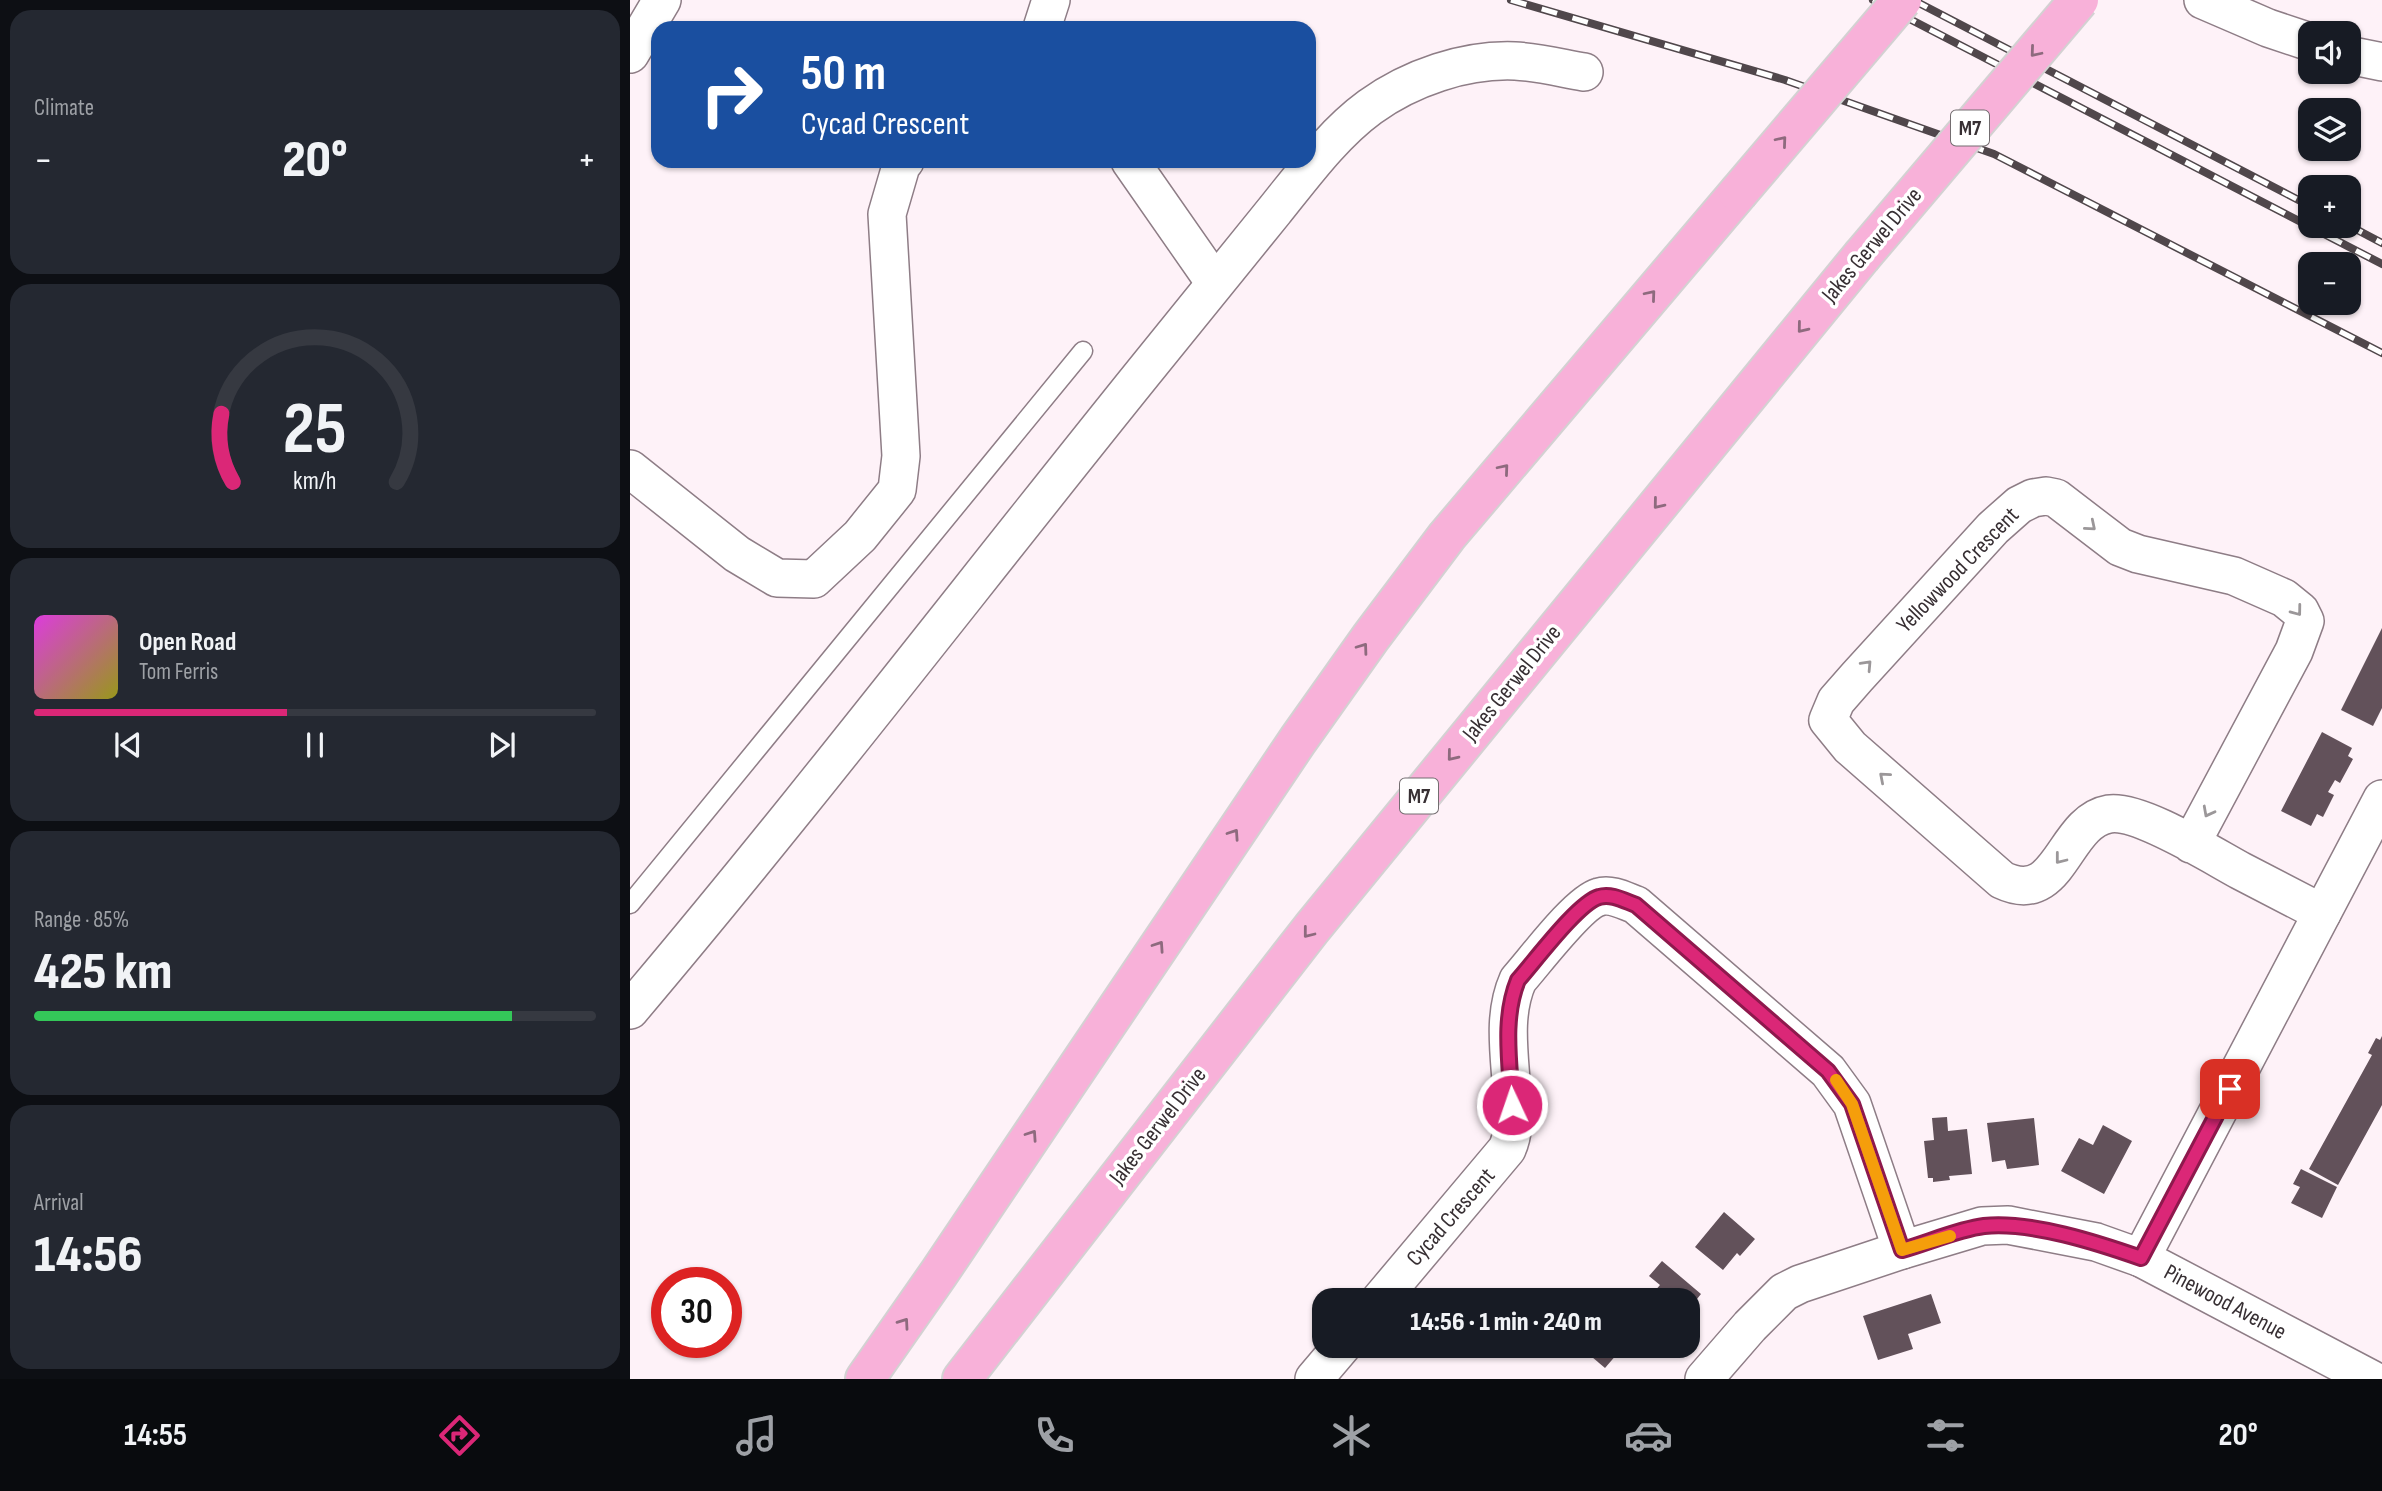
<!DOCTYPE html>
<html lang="en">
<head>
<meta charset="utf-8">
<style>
  body { margin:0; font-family:"Sofia Sans Condensed",sans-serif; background:#242831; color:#f1f3f6; height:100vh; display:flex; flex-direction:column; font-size:26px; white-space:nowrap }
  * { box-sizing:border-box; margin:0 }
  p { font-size:23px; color:#9ea1a6 }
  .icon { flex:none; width:38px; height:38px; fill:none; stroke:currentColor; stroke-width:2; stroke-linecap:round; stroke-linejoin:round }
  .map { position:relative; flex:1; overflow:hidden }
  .details { display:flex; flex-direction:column; gap:10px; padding:10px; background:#0d0f14; width:630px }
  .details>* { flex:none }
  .top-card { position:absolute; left:21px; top:21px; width:665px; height:147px; border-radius:21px; box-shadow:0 2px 5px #0004; background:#1a4fa0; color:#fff; overflow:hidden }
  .fabs { position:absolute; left:1668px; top:21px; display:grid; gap:14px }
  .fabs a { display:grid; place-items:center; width:63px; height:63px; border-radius:14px; background:#171b24; box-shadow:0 2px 5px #0004; font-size:35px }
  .speed { position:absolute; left:21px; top:1267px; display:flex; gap:14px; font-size:35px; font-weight:700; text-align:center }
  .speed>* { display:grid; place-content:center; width:91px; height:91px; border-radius:50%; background:#171b24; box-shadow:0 2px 5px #0004; line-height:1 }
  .speed .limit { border:10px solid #d22; background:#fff; color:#111 }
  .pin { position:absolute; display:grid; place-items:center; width:60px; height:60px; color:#fff; margin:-30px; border-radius:14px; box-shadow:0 4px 10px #0006 }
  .me { position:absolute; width:77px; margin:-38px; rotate:357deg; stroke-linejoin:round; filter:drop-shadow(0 0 5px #0008) }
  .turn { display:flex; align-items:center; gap:24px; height:147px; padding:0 35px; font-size:32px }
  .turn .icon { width:91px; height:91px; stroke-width:2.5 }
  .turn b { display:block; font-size:49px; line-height:60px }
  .big { font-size:52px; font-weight:800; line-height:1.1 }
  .details .widget { flex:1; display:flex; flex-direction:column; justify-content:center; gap:10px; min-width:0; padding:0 24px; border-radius:21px; background:#242831 }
  .details .dial { align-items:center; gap:0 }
  .dial svg { height:182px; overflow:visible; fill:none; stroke:#363941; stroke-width:7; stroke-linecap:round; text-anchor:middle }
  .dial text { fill:#f1f3f6; stroke:none }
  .song { display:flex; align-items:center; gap:21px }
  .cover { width:84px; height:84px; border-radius:10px; background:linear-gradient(135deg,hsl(300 70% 55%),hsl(60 70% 35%)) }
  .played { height:7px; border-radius:4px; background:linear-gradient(90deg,#db2777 45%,#363941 45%) }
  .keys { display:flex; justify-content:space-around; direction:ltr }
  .heat { display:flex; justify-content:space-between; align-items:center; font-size:38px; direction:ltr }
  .charge { height:10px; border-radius:5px; background:linear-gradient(90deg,#34c759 85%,#363941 0) }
  .trip { position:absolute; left:682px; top:1288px; width:388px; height:70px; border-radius:21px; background:#171b24; box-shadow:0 2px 5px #0004; font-weight:800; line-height:70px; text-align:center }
  .menu { display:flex; height:112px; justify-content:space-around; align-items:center; background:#090b0e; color:#9ea1a6 }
  .menu .icon { width:49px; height:49px }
  .menu .on { color:#db2777 }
  .menu b { font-size:32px; color:#f1f3f6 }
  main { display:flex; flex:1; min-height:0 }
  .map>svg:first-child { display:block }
</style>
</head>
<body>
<main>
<section class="details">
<div class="widget"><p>Climate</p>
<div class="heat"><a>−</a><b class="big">20°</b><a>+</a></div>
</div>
<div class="widget dial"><svg viewBox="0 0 100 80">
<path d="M14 69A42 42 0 1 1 86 69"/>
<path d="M14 69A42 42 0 0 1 9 39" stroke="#db2777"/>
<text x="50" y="56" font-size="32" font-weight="700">25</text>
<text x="50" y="72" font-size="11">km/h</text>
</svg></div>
<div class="widget">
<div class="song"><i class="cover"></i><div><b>Open Road</b><p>Tom Ferris</p></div></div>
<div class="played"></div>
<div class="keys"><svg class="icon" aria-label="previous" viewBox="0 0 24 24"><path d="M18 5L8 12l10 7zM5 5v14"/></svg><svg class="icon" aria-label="pause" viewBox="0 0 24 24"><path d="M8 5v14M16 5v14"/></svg><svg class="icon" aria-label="next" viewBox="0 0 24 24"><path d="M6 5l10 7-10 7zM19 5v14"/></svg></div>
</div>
<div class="widget"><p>Range · 85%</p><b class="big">425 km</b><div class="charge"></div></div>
<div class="widget"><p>Arrival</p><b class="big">14:56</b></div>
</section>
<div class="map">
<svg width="1752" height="1379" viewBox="0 0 1752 1379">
  <rect width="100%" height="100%" fill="#fef2f8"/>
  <g fill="#62515a">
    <polygon points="1752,628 1752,708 1743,726 1711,710"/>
    <polygon points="1692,732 1722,748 1718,756 1723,759 1710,783 1705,780 1698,792 1704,795 1693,817 1687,814 1681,826 1651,811"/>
    <polygon points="1752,1036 1752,1105 1708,1185 1679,1169 1742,1055 1738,1053 1746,1038 1750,1040"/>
    <polygon points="1317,1117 1318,1131 1337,1129 1342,1174 1319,1176 1320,1180 1303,1182 1303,1178 1298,1178 1294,1141 1304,1140 1302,1118"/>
    <polygon points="1404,1118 1409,1165 1377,1169 1375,1160 1362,1162 1357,1123"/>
    <polygon points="1473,1125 1502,1141 1474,1194 1431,1171 1449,1138 1463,1145"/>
    <polygon points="1671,1169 1707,1187 1692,1218 1661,1203 1670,1187 1663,1184"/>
    <polygon points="1094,1212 1125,1239 1110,1256 1107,1253 1093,1270 1065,1247"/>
    <polygon points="1032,1261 1071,1294 1059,1309 1059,1300 1017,1300 1030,1285 1019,1276"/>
    <polygon points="983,1290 995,1300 975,1300"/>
    <polygon points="1301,1294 1311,1323 1278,1334 1283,1349 1248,1360 1233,1316"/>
    <polygon points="949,1346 994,1346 975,1368"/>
  </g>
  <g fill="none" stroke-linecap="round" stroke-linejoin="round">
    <defs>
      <polyline id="lane" points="0,904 453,351"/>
      <g id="street">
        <polyline points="1573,0 1638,28 1680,42"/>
        <polyline points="412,28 421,0"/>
        <polyline points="0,54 32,0"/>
        <polyline points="1718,55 1752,62"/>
        <polyline points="500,161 585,283"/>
        <polyline points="0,469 107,554 147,578 184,579 230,536 267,490 271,456 257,214 271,166 275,161"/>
        <path d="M 1561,844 L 1664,651 L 1675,621 L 1670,611 L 1654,598 L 1604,576 L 1508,554 L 1490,547 L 1426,498 L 1416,496 L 1403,498 L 1389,505 L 1363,528 L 1227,677 L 1206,701 L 1198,720 L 1220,747 L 1372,880 C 1431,908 1432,822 1479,814 C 1509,809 1583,856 1611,871 C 1638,885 1665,899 1692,913"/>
        <path d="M 0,1010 C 176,802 342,585 513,373 C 557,318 601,264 645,210 C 674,174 703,134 740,107 C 780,78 835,59 885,61 C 907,62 931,68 954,72"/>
        <polyline points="1511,1258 1752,799"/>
        <path d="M 750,1300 L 877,1149 C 885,1131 883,1114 882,1095 C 880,1056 872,1016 888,980 C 905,961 948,903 969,897 C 981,893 995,901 1006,905 L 1198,1071 L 1222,1104 L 1272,1250"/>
        <polyline points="684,1379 712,1346"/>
        <polyline points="1074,1379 1120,1326 1154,1292 1170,1284 1272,1250 1352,1226 1378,1225 1466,1242 1511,1258 1741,1379"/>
      </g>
      <g id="highway">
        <polyline points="235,1379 309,1273 668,740 741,637 817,536 1108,193"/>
        <polyline points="332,1379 682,928 1231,257"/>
      </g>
    </defs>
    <use href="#lane" stroke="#8e7d86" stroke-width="21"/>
    <use href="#street" stroke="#8e7d86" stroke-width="40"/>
    <use href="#highway" stroke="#d3d1d2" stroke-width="42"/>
    <use href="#lane" stroke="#fff" stroke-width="18"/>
    <use href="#street" stroke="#fff" stroke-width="37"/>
    <use href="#highway" stroke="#f8b1d9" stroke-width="38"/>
    <defs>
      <g id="rail">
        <polyline points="881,0 1155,80 1364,154 1752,353"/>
        <polyline points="1243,0 1752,264"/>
        <polyline points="1283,0 1680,206"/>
        <polyline points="1718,225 1752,243"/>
      </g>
    </defs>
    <use href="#rail" stroke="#50474b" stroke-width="8"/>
    <use href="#rail" stroke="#fff" stroke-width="5" stroke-dasharray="16" stroke-linecap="butt"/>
    <defs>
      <g id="highway-bridge">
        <polyline points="1108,193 1272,0"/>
        <polyline points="1231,257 1449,0"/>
      </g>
    </defs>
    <use href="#highway-bridge" stroke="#d3d1d2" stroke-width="42" stroke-linecap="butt"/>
    <use href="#highway-bridge" stroke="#f8b1d9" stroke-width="38"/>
  </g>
  <defs><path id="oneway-chevron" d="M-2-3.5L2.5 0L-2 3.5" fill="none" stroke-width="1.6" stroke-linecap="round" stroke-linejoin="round" transform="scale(1.75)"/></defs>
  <g stroke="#8e6a7e">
    <use href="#oneway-chevron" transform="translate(1405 52) rotate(130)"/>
    <use href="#oneway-chevron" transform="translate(1152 141) rotate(-50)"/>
    <use href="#oneway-chevron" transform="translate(1021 295) rotate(-50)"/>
    <use href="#oneway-chevron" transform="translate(1172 328) rotate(129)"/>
    <use href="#oneway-chevron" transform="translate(874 469) rotate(-50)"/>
    <use href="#oneway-chevron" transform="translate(1028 504) rotate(129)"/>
    <use href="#oneway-chevron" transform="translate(733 648) rotate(-54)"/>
    <use href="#oneway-chevron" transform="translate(822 756) rotate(129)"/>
    <use href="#oneway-chevron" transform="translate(604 834) rotate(-56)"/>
    <use href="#oneway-chevron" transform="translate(678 933) rotate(128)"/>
    <use href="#oneway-chevron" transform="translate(529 946) rotate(-56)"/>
    <use href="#oneway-chevron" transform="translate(402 1135) rotate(-56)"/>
    <use href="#oneway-chevron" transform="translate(274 1323) rotate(-55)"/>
  </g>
  <g stroke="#9b9799">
    <use href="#oneway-chevron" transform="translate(1461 526) rotate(40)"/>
    <use href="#oneway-chevron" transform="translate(1667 611) rotate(53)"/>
    <use href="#oneway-chevron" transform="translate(1237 665) rotate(-47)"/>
    <use href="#oneway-chevron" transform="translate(1254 777) rotate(-139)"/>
    <use href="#oneway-chevron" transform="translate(1578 812) rotate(118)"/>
    <use href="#oneway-chevron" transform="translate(1430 859) rotate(128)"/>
  </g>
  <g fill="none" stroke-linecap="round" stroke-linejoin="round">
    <defs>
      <path id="route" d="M 882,1105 C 880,1063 872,1019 888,980 C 905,961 948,903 969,897 C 981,893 995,901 1006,905 L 1198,1071 L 1222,1104 L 1272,1250 C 1297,1243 1329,1229 1354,1226 C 1401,1221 1468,1243 1511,1258 L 1600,1089"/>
    </defs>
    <use href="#route" stroke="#8e194d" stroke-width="18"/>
    <use href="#route" stroke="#db2777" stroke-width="12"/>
    <polyline stroke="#f59e0b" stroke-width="12" points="1206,1080 1222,1104 1272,1250 1320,1236"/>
  </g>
  <g text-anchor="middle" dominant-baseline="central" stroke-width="7" stroke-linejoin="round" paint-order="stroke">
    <g fill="#fff" stroke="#736d70" stroke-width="2">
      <rect x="1321" y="110.5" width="38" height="35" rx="5"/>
      <rect x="770" y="778.5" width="38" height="35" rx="5"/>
    </g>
    <g font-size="21" font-weight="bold" fill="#372f33">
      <text x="1340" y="128">M7</text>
      <text x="789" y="796">M7</text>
    </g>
    <g font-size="23" fill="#372f33" stroke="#fff">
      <text transform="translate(1242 245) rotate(-50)">Jakes Gerwel Drive</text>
      <text transform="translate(1328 570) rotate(-46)">Yellowwood Crescent</text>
      <text transform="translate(882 683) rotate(-51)">Jakes Gerwel Drive</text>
      <text transform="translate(528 1126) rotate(-52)">Jakes Gerwel Drive</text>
      <text transform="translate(821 1217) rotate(-49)">Cycad Crescent</text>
      <text transform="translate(1595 1302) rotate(28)">Pinewood Avenue</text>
    </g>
  </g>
</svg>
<div class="fabs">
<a><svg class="icon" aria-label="sound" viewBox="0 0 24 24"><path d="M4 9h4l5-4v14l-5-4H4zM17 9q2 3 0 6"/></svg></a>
<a><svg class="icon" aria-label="layers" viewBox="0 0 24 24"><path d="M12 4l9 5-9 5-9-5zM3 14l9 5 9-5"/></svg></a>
<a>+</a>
<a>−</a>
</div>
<div class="speed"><div class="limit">30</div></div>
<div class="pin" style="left:1600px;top:1089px;background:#d93025"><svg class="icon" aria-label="arrive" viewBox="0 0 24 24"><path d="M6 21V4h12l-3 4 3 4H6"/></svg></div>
<svg class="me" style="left:882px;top:1105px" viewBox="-20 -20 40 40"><circle r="17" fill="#db2777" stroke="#fff" stroke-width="3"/><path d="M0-11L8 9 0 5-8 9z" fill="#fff"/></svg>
<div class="trip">14:56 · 1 min · 240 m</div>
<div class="top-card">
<div class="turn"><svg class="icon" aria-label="right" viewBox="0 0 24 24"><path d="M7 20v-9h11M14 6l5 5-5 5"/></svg><div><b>50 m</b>Cycad Crescent</div></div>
</div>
</div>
</main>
<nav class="menu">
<b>14:55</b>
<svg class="icon on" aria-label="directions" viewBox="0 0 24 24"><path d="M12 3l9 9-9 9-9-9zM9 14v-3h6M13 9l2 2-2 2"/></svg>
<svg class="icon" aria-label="music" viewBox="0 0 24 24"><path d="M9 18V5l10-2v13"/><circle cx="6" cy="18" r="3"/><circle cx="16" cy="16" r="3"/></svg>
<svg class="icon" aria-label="phone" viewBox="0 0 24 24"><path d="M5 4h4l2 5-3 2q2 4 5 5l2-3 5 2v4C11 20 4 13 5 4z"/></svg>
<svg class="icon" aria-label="climate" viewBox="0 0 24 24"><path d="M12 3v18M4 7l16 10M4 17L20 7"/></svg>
<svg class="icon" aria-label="car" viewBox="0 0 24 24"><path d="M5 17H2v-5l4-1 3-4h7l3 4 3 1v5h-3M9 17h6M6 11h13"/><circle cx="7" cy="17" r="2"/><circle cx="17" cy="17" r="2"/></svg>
<svg class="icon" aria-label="filters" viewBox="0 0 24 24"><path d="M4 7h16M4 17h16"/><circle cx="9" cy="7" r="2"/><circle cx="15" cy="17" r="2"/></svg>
<b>20°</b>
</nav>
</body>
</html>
